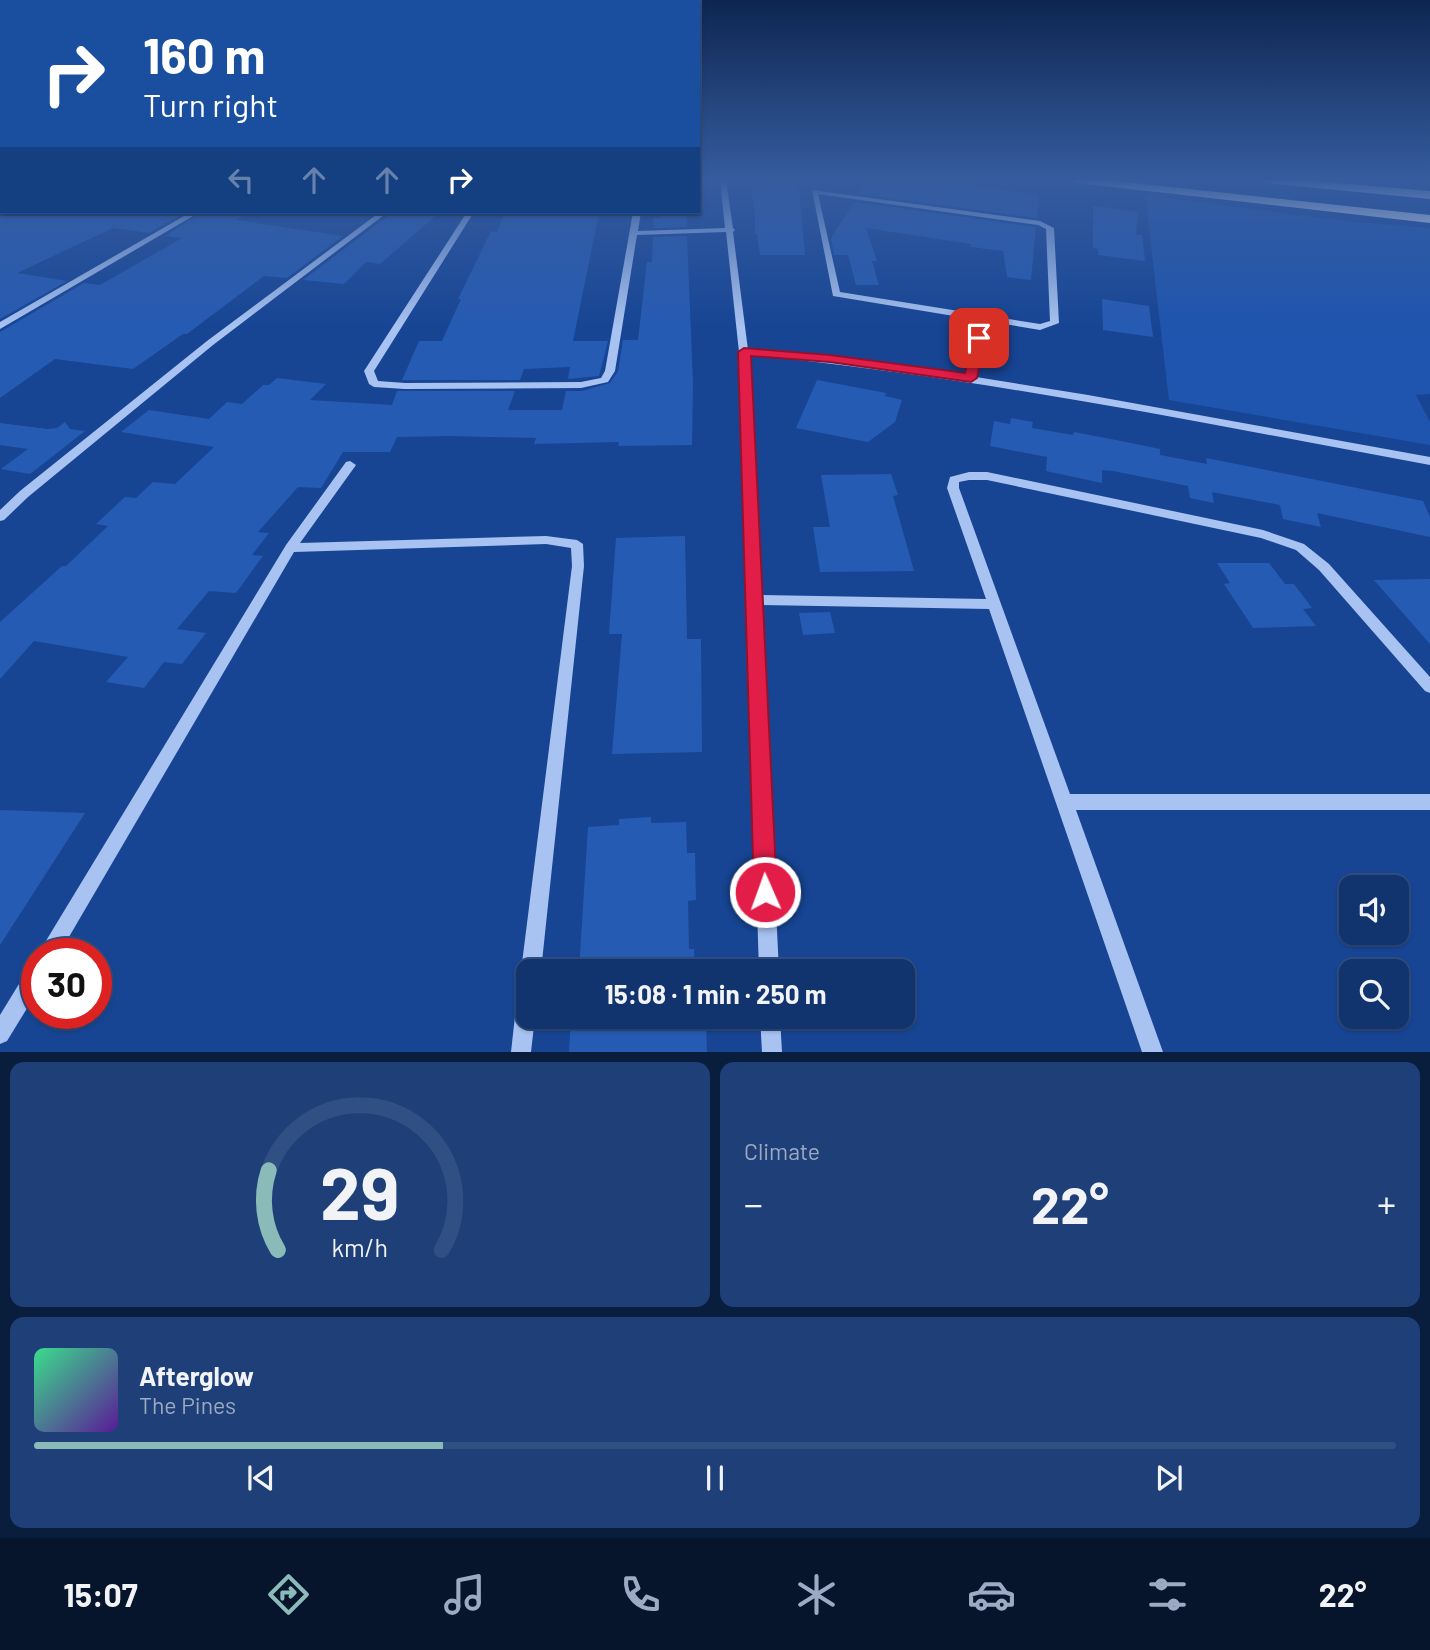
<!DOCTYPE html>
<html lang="en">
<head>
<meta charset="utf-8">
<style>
  body { margin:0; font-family:Barlow,sans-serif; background:#1e3f77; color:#f1f3f6; height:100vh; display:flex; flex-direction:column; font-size:26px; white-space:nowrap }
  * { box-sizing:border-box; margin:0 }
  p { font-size:23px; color:#9caac3 }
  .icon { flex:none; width:38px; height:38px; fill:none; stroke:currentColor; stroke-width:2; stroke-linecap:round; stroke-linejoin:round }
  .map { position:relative; height:1052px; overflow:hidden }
  .sheet { display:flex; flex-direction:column; gap:10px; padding:10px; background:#091d3d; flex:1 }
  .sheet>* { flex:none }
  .guide { position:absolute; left:0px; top:0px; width:700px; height:214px; box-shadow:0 2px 5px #0004,0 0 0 2px #304f82; background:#1a4fa0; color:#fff; overflow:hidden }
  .fabs { position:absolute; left:1339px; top:875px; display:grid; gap:14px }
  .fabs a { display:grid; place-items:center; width:70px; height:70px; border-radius:14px; background:#11346f; box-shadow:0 2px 5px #0004,0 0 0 2px #304f82; font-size:35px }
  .speed { position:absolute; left:21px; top:938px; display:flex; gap:14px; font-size:35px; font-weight:700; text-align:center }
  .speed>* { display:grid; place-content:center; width:91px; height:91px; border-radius:50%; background:#11346f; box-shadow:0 2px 5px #0004,0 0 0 2px #304f82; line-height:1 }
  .speed .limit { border:10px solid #d22; background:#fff; color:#111 }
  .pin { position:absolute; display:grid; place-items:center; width:60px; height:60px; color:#fff; margin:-30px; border-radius:14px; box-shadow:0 4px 10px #0006 }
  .me { position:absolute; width:77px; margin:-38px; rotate:358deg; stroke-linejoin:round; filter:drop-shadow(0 0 5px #0008) }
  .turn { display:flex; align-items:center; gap:24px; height:147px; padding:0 28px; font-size:32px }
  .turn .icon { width:91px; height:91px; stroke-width:2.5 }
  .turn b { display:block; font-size:49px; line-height:60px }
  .lanes { display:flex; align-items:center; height:66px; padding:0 28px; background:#0003; justify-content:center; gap:35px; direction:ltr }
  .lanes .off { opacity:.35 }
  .big { font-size:52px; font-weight:700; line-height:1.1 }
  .sheet .widget { flex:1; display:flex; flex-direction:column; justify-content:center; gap:10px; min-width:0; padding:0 24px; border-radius:14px; background:#1e3f77 }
  .sheet .dial { align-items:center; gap:0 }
  .dial svg { height:182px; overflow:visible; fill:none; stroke:#304f82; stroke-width:7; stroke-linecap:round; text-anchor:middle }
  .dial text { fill:#f1f3f6; stroke:none }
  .song { display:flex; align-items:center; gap:21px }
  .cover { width:84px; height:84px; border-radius:10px; background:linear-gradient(135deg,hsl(150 70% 55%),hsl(270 70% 35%)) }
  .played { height:7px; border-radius:4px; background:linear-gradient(90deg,#8bbbb9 30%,#304f82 30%) }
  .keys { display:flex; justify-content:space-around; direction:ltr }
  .heat { display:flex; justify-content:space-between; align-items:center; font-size:38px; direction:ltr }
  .sheet .tiles { flex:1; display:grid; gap:10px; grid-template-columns:1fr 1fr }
  .widget:last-child { grid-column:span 2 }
  .trip { position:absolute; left:516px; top:959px; width:399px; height:70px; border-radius:14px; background:#11346f; box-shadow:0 2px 5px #0004,0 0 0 2px #304f82; font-weight:700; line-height:70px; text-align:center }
  .tabs { display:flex; height:112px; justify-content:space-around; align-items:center; background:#07152c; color:#9caac3 }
  .tabs .icon { width:49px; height:49px }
  .tabs .selected { color:#8bbbb9 }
  .tabs b { font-size:32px; color:#f1f3f6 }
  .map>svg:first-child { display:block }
</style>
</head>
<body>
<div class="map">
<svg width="1430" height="1052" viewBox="0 0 1430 1052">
  <rect width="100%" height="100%" fill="#174594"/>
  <polygon fill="#1f55ae" points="1145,195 1354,222 1430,228 1430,394 1416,395 1430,422 1430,445 1169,400"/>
  <g fill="#265bb3">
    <polygon points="750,180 798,180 805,255 760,255 757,234 755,234 755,216"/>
    <polygon points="868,180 930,180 1039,195 1037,218 859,194"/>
    <polygon points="854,202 1036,227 1031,280 1007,277 1003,251 970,247 971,244 866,228 877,261 872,261 879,285 856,285 848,255 834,255 831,238"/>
    <polygon points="1093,206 1138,212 1136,235 1142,235 1145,261 1098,255 1098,249 1093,248"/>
    <polygon points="3,212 186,212 149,233 113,228 17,273 67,281 0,319 0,214"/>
    <polygon points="202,212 249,212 236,220 343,236 287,278 264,276 187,334 183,334 133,369 55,359 0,398 0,332 84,283 100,285 182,238 165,236"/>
    <polygon points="398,212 440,212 380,264 366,262 344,284 303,280 388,216"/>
    <polygon points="505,212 599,213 573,341 608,341 599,376 568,379 570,367 524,369 520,380 402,380 419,341 442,341 461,299 458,299 491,231 497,232"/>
    <polygon points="660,212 686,212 687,227 653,228 654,218 660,218"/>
    <polygon points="687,236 693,383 692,445 618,446 619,442 534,444 536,438 450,436 397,437 390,452 343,452 321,488 298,487 258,532 269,533 252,555 263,556 236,593 209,591 177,629 206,633 182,664 164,662 144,688 106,682 128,657 34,641 0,679 0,622 62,566 66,566 108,526 96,524 125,497 136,498 153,482 175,484 214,447 121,432 149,410 209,419 227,402 242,404 263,385 269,385 277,378 326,384 310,400 392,405 397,391 515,391 508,410 562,410 566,391 582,391 610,383 618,371 623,340 638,340 647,262 652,262 653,237"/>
    <polygon points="1102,299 1149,306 1153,337 1103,330"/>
    <polygon points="817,380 886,393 885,396 902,400 895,422 868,442 796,428"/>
    <polygon points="1011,418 1033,422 1032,428 1073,435 1074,432 1116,440 1160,449 1160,455 1207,464 1206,458 1423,501 1430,517 1430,537 1317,513 1321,527 1283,519 1280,505 1212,492 1214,503 1190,498 1188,486 1113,471 1102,470 1102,483 1046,471 1047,457 990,446 994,421 1010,424"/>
    <polygon points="65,422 70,429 85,431 30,474 1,469 28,449 0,445 0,423 48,429 57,428"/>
    <polygon points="891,474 898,495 893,496 914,571 820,572 813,527 830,527 821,475"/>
    <polygon points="685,536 687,639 701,639 702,752 612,754 622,634 609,634 616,538"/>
    <polygon points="1217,563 1269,563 1285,584 1294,584 1312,608 1303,609 1316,626 1253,628 1224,584 1230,583"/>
    <polygon points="1430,579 1430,644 1374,580"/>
    <polygon points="830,612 835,633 803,635 799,613"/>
    <polygon points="0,810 85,813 0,945"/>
    <polygon points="651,817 651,823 686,822 687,853 695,853 696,900 688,901 689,949 694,949 695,971 579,971 588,827 619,825 619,819"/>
    <polygon points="571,1017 706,1017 707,1052 569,1052"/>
  </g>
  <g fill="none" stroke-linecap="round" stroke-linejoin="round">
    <g fill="#a8c3f1" fill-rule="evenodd">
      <path d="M 720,180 L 726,180 L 733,228 L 735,230 L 733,232 L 748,350 L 831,357 L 967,375 L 978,320 L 833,296 L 812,190 L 1040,221 L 1054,228 L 1059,323 L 1040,330 L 987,321 L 976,377 L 1088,395 L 1430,457 L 1430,465 C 1203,423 978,377 749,355 L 761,595 L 986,599 L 947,488 L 950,477 L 969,472 L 987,472 L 1263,530 L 1304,544 L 1329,564 L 1430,677 L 1430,693 L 1425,691 L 1319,570 L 1296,550 L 1261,538 L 987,480 L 969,480 L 959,482 L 959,488 L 1070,794 L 1430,794 L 1430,810 L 1076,810 L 1163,1052 L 1142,1052 L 989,609 L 761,605 L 779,971 L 759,971 L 739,352 L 726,232 L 637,235 L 615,371 L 608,382 L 581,388 L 405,389 L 374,387 L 369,384 L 364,371 L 467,212 L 474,212 L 374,371 L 378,381 L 405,383 L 581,382 L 601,378 L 605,371 L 633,212 L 641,212 L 638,231 L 725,228 ZM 818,194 L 1038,225 L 1046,229 L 1050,321 L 1040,324 L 840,292 Z"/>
      <polygon points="0,207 2,207 0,212"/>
      <polygon points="191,212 200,212 0,329 0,322"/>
      <polygon points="380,212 388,212 213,345 28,497 4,520 0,521 0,510 20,491 207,341"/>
      <polygon points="350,461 356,465 300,543 546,536 577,540 583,544 584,566 541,971 528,971 528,1017 535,1017 531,1052 511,1052 518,989 521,982 527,979 524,978 521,971 572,566 571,548 546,544 294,552 59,954 38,954 286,545 346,462"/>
      <polygon points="37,963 37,992 7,1041 0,1044 0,1015 30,966"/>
      <polygon points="760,1017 780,1017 782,1052 762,1052"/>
    </g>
    <g fill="#fff" fill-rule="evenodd">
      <polygon points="1071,180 1106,180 1430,215 1430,223 1077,183"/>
      <polygon points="1260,180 1301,180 1430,191 1430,199 1266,183"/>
    </g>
  </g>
  <linearGradient id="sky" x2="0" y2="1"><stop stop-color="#0d2651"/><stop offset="0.55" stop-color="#365c9f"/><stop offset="1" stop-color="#365c9f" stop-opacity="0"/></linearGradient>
  <rect width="1430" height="327" fill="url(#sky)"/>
  <polygon fill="#e11d48" stroke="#92132f" stroke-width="2" points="979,335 985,338 977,378 971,382 830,362 751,356 777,892 774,900 765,904 757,900 754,892 738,352 744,348 830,355 965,373 973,338"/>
</svg>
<div class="fabs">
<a><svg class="icon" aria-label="sound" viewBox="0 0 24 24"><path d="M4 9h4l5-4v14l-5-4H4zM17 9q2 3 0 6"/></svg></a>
<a><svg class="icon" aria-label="search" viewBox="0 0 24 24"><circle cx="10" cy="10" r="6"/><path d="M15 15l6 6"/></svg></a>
</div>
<div class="speed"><div class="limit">30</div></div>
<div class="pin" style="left:979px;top:338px;background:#d93025"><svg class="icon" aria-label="arrive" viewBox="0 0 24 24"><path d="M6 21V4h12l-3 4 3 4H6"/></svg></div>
<svg class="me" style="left:765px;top:892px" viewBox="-20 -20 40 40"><circle r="17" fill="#e11d48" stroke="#fff" stroke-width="3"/><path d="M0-11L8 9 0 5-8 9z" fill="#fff"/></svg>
<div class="trip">15:08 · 1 min · 250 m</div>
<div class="guide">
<div class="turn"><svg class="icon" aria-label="right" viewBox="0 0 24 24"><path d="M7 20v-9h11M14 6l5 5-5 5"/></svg><div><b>160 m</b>Turn right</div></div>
<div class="lanes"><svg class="icon off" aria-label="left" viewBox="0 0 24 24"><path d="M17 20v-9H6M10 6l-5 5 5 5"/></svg><svg class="icon off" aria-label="ahead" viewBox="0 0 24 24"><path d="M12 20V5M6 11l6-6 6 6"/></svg><svg class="icon off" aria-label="ahead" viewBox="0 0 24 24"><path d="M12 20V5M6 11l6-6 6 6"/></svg><svg class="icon" aria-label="right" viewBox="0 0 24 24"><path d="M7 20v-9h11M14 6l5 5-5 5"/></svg></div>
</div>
</div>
<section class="sheet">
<div class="tiles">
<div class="widget dial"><svg viewBox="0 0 100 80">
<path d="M14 69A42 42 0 1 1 86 69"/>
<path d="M14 69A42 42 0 0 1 10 34" stroke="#8bbbb9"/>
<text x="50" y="56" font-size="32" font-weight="700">29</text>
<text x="50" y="72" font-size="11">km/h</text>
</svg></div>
<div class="widget"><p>Climate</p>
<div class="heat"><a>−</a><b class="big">22°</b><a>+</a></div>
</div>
<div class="widget">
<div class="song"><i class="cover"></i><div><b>Afterglow</b><p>The Pines</p></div></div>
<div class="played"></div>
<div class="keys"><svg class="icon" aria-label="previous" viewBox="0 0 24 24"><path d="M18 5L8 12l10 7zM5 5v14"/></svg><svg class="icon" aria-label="pause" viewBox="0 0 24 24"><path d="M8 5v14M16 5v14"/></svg><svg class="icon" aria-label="next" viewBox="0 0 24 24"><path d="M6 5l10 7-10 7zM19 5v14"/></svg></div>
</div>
</div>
</section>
<nav class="tabs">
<b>15:07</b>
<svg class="icon selected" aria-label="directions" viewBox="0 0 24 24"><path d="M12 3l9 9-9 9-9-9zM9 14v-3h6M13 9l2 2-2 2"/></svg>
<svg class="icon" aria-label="music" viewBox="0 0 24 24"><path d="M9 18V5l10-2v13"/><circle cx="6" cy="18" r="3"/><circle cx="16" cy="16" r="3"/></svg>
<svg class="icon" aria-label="phone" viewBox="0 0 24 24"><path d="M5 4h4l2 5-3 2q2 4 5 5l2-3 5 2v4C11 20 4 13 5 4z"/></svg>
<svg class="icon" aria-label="climate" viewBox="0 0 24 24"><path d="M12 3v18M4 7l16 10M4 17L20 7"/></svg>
<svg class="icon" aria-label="car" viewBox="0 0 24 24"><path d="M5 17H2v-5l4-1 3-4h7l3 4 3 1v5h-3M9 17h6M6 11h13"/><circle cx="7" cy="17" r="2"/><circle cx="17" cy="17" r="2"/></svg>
<svg class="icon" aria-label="filters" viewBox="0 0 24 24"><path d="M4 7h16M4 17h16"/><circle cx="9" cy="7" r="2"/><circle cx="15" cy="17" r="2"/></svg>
<b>22°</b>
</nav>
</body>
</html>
